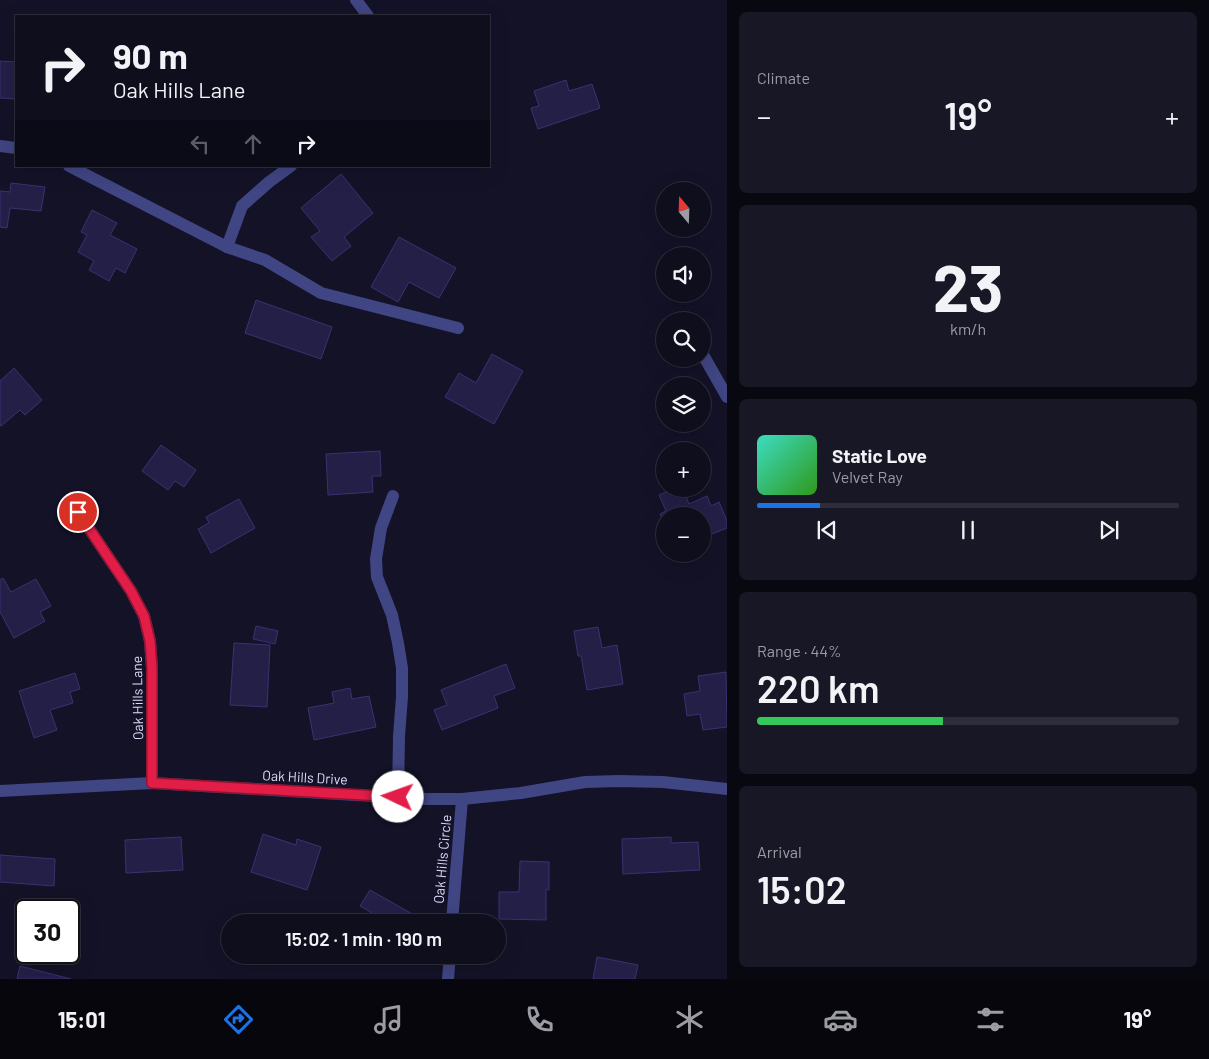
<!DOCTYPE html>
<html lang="en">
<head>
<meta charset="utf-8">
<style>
  body { margin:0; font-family:Barlow,sans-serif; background:#171726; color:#f1f3f6; height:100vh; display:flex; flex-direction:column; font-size:19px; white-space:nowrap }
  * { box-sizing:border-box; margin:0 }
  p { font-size:16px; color:#9b9ca4 }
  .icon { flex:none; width:28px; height:28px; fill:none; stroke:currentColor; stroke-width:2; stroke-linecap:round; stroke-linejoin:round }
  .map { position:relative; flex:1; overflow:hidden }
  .sheet { display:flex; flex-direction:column; gap:12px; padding:12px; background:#080810; width:482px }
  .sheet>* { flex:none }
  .top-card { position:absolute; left:15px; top:15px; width:475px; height:152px; border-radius:0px; box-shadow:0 5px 20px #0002,0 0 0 1px #2e2e3b; background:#0e0e1d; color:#f1f3f6; overflow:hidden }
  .needle { width:32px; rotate:341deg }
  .controls { position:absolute; left:656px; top:182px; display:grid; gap:10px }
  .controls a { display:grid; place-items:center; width:55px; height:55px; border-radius:50%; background:#0e0e1d; box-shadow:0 5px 20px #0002,0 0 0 1px #2e2e3b; font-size:25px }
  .speed { position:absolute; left:15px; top:899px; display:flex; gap:10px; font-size:25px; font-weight:700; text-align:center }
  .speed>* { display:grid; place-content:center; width:65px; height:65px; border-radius:50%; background:#0e0e1d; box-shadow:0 5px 20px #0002,0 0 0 1px #2e2e3b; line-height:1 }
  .speed .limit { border:2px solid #111; border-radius:8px; background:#fff; color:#111 }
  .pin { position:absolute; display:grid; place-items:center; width:42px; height:42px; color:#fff; margin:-21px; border:2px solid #fff; border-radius:50%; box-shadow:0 1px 5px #0007 }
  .me { position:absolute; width:55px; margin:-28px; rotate:273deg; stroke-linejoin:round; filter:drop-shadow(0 0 4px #0008) }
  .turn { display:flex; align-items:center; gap:18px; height:105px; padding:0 15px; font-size:22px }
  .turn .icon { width:65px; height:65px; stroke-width:2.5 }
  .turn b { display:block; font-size:35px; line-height:42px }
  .lanes { display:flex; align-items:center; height:48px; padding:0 15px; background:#0003; justify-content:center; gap:25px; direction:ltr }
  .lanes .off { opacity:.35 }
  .big { font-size:38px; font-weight:600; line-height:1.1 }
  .sheet .card { flex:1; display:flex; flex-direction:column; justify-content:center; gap:8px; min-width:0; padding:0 18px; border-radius:8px; background:#171726 }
  .sheet .dial { align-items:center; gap:0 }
  .dial b { font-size:65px; line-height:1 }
  .song { display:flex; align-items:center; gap:15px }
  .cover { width:60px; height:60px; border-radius:8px; background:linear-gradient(135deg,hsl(170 70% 55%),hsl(110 70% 35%)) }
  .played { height:5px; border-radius:2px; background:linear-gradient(90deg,#1a73e8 15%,#2e2e3b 15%) }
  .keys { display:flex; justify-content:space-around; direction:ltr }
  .heat { display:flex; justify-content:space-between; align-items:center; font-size:28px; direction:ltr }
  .charge { height:8px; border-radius:4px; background:linear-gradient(90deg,#34c759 44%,#2e2e3b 0) }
  .trip { position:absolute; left:221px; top:914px; width:285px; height:50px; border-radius:25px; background:#0e0e1d; box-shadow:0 5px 20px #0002,0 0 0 1px #2e2e3b; font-weight:600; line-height:50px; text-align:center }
  .tab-bar { display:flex; height:80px; justify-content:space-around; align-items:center; background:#06060c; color:#9b9ca4 }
  .tab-bar .icon { width:35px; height:35px }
  .tab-bar .active { color:#1a73e8 }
  .tab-bar b { font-size:22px; color:#f1f3f6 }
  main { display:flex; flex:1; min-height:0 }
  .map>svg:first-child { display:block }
</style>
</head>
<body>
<main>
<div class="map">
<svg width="727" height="979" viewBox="0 0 727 979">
  <rect width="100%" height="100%" fill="#131227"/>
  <g fill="#231f47" stroke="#383371">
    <polygon points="0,61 16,62 16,99 0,98"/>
    <polygon points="566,80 569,91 592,84 600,108 538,129 531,108 539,106 534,91"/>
    <polygon points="341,174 373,213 344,237 351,246 332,261 311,237 320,231 301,208"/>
    <polygon points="11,183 45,187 41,211 10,208 7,228 0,227 0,191 10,192"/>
    <polygon points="92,210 117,223 110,235 137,249 125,273 116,268 109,281 89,270 94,261 78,252 87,235 81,232"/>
    <polygon points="399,237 456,268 439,298 409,282 398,302 371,287"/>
    <polygon points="256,300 332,327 321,359 245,333"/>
    <polygon points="492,354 523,371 494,424 445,397 459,373 476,383"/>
    <polygon points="14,368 42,400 25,415 20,410 1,426 0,425 0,381"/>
    <polygon points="161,445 196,470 184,487 175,481 168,490 142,471"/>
    <polygon points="380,451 381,476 372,476 373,492 328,495 326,454"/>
    <polygon points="673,489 683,489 689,504 707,496 711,506 719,502 727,521 727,528 702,538 702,516 665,516 665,525 660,514 666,511 659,495"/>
    <polygon points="239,499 255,528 211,553 198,529 209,523 206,517"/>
    <polygon points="3,578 11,592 36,579 51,606 40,612 45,621 14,638 0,612 0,580"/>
    <polygon points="256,626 278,631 275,644 253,639"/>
    <polygon points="598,627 602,648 617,645 623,684 587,690 581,656 578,656 574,631"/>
    <polygon points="234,643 270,645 267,707 230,705"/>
    <polygon points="506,664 515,688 494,696 498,708 442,730 434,710 447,705 441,690"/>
    <polygon points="726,672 727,727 703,730 700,714 687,716 684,694 700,691 698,676"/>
    <polygon points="75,673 80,689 70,692 73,703 50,710 57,730 34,738 19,691"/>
    <polygon points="350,688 352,699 369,696 376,727 314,740 308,708 334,703 332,692"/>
    <polygon points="263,834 296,845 297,839 321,847 307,890 251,872"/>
    <polygon points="181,837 183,870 126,873 125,840"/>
    <polygon points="671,837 671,843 698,842 700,870 623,874 622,839"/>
    <polygon points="0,855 55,859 54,886 0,882"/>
    <polygon points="520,861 549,862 549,890 546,889 546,920 499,919 499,892 519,892"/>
    <polygon points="370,890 416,916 413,922 367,922 372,913 360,906"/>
    <polygon points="597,957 638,965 635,979 593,979"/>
    <polygon points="20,966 71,979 17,979"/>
  </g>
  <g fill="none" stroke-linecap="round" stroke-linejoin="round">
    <g stroke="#404583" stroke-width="12">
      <polyline points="356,0 368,16"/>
      <polyline points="0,146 16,148"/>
      <polyline points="69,166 227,247 265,260 321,293 458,328"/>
      <polyline points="227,247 242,206 269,182 291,166"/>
      <polyline points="702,353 727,397"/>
      <polyline points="393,496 381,528 376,559 377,577 392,615 398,643 402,668 402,697 399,736 398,797"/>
      <polyline points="78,512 131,591 144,616 150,641 152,668 152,783"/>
      <polyline points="0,791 152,783 424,799 462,799 521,793 585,782 619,781 663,782 727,789"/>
      <polyline points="452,922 462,799"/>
      <polyline points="448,979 450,955"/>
    </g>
  </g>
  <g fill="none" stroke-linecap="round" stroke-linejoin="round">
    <defs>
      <polyline id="route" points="78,512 131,591 144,616 150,641 152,668 152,783 398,797"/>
    </defs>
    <use href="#route" stroke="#92132f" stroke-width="12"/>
    <use href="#route" stroke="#e11d48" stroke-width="9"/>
  </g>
  <g text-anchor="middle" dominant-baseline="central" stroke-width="5" stroke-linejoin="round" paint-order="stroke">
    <g font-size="14" fill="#dbdbfc" stroke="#131227">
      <text transform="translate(137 698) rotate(-91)">Oak Hills Lane</text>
      <text transform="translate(305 777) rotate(3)">Oak Hills Drive</text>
      <text transform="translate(442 859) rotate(-85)">Oak Hills Circle</text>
    </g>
  </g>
</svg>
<div class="controls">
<a><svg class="needle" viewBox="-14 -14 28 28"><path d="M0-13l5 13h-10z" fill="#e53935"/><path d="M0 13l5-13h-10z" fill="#9b9ca4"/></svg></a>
<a><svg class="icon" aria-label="sound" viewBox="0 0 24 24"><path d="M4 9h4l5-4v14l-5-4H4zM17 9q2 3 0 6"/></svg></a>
<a><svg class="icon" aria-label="search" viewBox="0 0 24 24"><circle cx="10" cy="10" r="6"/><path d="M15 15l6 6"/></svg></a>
<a><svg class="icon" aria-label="layers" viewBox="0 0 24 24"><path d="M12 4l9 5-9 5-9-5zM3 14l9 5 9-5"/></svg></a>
<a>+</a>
<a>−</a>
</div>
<div class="speed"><div class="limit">30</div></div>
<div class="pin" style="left:78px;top:512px;background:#d93025"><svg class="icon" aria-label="arrive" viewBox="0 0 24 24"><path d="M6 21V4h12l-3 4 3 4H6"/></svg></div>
<svg class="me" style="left:398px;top:797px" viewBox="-20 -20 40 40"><circle r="19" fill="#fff"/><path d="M0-13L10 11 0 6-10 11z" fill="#e11d48"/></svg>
<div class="trip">15:02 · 1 min · 190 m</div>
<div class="top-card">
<div class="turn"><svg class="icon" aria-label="right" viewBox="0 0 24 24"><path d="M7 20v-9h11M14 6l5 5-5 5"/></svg><div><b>90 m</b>Oak Hills Lane</div></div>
<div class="lanes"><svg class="icon off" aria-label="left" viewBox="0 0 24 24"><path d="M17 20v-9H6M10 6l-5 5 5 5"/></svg><svg class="icon off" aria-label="ahead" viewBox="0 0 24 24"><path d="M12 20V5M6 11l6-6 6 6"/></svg><svg class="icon" aria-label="right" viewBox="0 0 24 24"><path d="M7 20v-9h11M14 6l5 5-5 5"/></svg></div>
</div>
</div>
<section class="sheet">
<div class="card"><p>Climate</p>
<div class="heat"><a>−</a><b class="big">19°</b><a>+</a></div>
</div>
<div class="card dial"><b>23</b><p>km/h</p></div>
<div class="card">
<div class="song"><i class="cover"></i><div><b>Static Love</b><p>Velvet Ray</p></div></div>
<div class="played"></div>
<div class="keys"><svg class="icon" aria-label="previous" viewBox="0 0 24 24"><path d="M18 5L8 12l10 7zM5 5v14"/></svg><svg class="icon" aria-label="pause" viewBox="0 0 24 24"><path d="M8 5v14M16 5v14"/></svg><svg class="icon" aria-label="next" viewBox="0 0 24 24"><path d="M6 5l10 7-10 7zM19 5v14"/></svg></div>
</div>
<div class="card"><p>Range · 44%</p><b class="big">220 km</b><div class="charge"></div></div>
<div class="card"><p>Arrival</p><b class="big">15:02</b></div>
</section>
</main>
<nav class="tab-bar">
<b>15:01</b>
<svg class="icon active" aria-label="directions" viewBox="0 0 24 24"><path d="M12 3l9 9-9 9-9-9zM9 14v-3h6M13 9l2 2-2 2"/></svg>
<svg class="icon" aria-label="music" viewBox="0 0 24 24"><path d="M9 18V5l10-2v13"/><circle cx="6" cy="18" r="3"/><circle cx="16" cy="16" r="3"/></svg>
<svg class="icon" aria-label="phone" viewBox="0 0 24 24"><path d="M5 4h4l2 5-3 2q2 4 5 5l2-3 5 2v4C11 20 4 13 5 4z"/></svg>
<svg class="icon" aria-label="climate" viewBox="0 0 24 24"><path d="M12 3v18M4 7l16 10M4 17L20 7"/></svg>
<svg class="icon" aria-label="car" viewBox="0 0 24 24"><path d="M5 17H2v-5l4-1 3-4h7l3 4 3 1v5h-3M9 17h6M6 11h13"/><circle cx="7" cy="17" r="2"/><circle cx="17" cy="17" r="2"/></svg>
<svg class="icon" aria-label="filters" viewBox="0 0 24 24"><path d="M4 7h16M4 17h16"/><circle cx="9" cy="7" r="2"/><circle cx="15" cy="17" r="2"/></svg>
<b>19°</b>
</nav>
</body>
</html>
